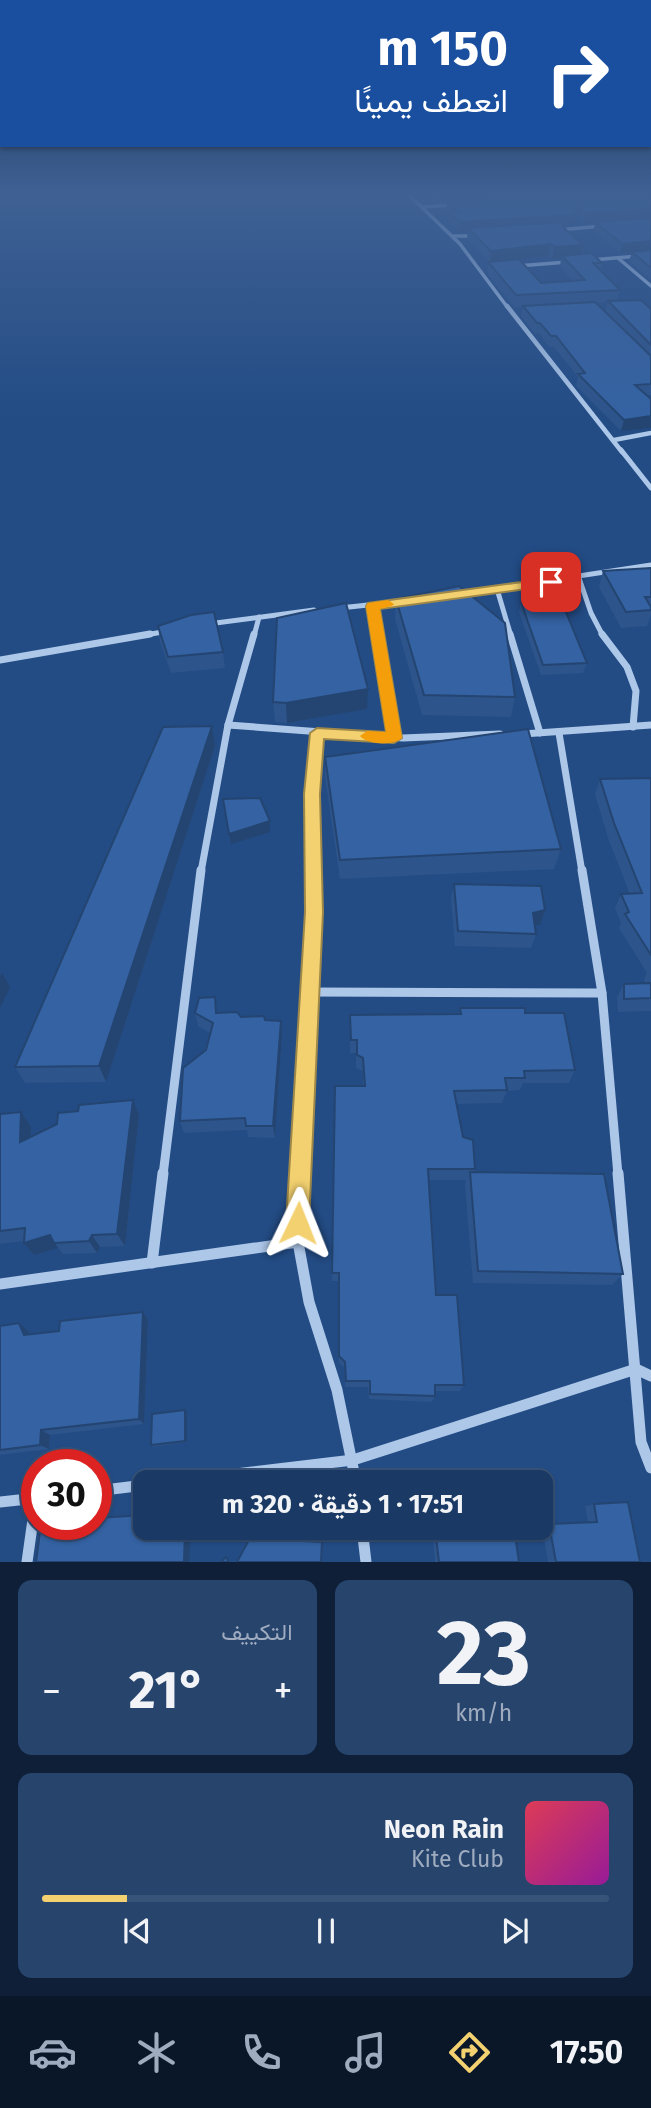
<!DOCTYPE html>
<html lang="ar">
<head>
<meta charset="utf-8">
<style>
  body { margin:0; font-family:"Fira Sans",Vazirmatn,sans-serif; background:#27446d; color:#f1f3f6; direction:rtl; height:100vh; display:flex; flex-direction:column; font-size:26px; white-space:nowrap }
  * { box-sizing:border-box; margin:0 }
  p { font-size:23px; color:#9facbf }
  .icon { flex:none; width:38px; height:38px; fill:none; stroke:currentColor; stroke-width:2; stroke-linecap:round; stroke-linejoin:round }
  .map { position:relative; height:1562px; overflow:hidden; direction:ltr }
  .sheet { display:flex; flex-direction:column; gap:18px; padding:18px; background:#0e1f37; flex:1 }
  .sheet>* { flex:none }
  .guide { position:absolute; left:0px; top:0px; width:651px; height:147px; box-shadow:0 2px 5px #0004,0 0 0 2px #385378; direction:rtl; background:#1a4fa0; color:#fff; overflow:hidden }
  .speed { position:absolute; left:21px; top:1449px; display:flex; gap:14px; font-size:35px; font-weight:700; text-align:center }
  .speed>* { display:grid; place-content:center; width:91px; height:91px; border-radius:50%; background:#1a3964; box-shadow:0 2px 5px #0004,0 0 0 2px #385378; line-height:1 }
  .speed .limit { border:10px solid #d22; background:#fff; color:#111 }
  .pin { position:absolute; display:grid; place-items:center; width:60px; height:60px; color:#fff; margin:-30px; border-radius:14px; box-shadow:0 4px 10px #0006 }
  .me { position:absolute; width:77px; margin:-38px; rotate:2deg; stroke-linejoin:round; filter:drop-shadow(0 0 5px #0008) }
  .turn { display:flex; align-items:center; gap:24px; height:147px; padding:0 28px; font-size:32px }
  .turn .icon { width:91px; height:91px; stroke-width:2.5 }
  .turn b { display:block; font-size:49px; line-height:60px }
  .big { font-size:52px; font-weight:700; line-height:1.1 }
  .sheet .widget { flex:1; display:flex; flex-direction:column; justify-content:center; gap:10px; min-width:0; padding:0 24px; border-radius:14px; background:#27446d }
  .sheet .dial { align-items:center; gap:0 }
  .dial b { font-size:91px; line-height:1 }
  .song { display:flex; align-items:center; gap:21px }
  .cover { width:84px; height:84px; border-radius:10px; background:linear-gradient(135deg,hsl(350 70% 55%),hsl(300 70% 35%)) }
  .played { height:7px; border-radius:4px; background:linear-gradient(90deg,#f3d170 15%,#385378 15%) }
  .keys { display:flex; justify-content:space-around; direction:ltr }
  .heat { display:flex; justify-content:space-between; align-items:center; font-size:38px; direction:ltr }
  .sheet .tiles { flex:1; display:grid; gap:18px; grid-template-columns:1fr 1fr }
  .widget:last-child { grid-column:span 2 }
  .trip { position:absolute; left:133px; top:1470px; width:420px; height:70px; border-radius:14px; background:#1a3964; box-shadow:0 2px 5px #0004,0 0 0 2px #385378; font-weight:700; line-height:70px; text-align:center; direction:rtl }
  .dock { display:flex; height:112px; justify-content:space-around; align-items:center; background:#0a1728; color:#9facbf }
  .dock .icon { width:49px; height:49px }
  .dock .active { color:#f3d170 }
  .dock b { font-size:32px; color:#f1f3f6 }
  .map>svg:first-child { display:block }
</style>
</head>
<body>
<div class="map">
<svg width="651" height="1562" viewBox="0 0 651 1562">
  <rect width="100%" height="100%" fill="#234c85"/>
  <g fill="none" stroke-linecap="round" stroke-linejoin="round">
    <g stroke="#adc7e9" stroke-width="3.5">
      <polyline points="409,195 460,244 508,308"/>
      <polyline points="423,207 453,205"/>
      <polyline points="558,230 602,226"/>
      <polyline points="453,236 477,236"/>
      <polyline points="618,258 651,286"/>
      <polyline points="591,260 651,255"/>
      <polyline points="517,266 568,262"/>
    </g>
    <g stroke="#adc7e9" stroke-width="4.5">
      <polyline points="507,306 622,452"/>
      <polyline points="614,440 651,433"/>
    </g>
    <g stroke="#adc7e9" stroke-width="5">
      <polyline points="621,450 651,488"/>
      <polyline points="579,578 591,613 603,636"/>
      <polyline points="497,589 511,636"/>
      <polyline points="461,594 651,565"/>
      <polyline points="373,606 378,636"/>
      <polyline points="340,608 405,601"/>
      <polyline points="208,624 314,610"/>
      <polyline points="140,636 168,631"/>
      <polyline points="254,636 259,617"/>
    </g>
    <g stroke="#adc7e9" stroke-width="7">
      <polyline points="377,634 394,738"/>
      <polyline points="510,634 540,733"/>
      <polyline points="602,634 627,667 636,691 633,727"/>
      <polyline points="0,660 150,634"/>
      <polyline points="228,725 403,738 500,734"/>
      <polyline points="559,733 582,872"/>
      <polyline points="523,734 651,725"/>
      <polyline points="201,872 228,725 254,634"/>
      <polyline points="313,872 312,794 317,733"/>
    </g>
    <g stroke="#adc7e9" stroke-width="9">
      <polyline points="582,870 602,993 618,1175"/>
      <polyline points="310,992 602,993"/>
      <polyline points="163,1175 201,870"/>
      <polyline points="299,1175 314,912 313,870"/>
    </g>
    <g stroke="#adc7e9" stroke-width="11">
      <polyline points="299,1173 298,1242 309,1302 337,1390 356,1482"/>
      <polyline points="618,1173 641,1442 651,1468"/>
      <polyline points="152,1263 163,1173"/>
      <polyline points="0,1284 298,1242"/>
      <polyline points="168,1482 353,1460 636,1369 651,1376"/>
      <polyline points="96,1491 145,1485"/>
      <polyline points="0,1502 37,1498"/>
      <polyline points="362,1528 366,1562"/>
      <polyline points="27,1562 36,1498"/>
    </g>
  </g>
  <g fill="#2d548b" fill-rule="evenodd">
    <polygon points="431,195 539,195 437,202"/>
    <path d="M 651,198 L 651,250 L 620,253 L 594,230 L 595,222 L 651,218 L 584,222 L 578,217 L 572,223 L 565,224 L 564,228 L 583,245 L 581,254 L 602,263 L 601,271 L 620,290 L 617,301 L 651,309 L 651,395 L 646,395 L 621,431 L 576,386 L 578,377 L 554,347 L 549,347 L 539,333 L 535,334 L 521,316 L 523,307 L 514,307 L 487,273 L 489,261 L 467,239 L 468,231 L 459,231 L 448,221 L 449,213 L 446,210 L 447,201 ZM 549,256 L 552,259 L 561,258 L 560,267 L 573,281 L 541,283 L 505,260 ZM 608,302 L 605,312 L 595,303 Z"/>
    <polygon points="651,250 651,280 629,261 632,252"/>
    <polygon points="651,568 651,615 647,626 621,628 599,587 603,571"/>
    <polygon points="396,599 515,697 511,717 422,715 395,619"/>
    <polygon points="521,602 587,663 583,673 541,675 519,612"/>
    <polygon points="158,626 223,652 225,668 171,673 160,642"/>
    <polygon points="273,702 367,709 287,723 275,722"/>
    <polygon points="212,726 215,746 106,1082 25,1083 15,1067"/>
    <polygon points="325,757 561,849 554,869 340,879 325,777"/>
    <polygon points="651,778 651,1011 618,1012 617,997 624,984 645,983 644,979 647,973 619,928 621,923 615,908 621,894 630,894 608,838 595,794 600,779"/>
    <polygon points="454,884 540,925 535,926 536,934 531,948 455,946 451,898"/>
    <polygon points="460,1008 525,1013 575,1070 569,1083 523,1083 520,1090 507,1091 502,1103 457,1104 463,1137 475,1169 475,1172 623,1274 612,1285 473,1283 465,1186 466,1180 429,1180 436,1295 464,1385 460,1391 435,1391 435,1396 432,1402 369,1399 368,1387 345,1387 345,1368 339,1363 339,1281 332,1281 335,1098 363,1086 363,1071 356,1068 356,1053 350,1053 350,1015 459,1014"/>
    <polygon points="195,1013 218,1013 265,1020 281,1021 282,1034 275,1138 248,1137 247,1130 184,1133 180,1121 210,1033 198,1026"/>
    <polygon points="0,1114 31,1127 31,1136 139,1115 125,1246 100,1247 97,1253 63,1254 58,1248 34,1255 24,1241 0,1244"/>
    <polygon points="143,1312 148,1320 144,1424 50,1435 49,1449 0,1455 0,1326 28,1331 29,1334 59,1331"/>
    <polygon points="187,1412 187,1442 153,1447 151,1445"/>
    <polygon points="594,1504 640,1562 548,1562 542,1526 549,1524 588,1522 585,1506"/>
    <polygon points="432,1528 514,1528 519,1562 435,1562"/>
  </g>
  <g fill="#244571">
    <polygon points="438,195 539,195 437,202"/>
    <polygon points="579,208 578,217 572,223 565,224 563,233 468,228 468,231 459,231 460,222"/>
    <polygon points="651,209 651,218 584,222 586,214"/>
    <polygon points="651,241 651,250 620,253 622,244"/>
    <polygon points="551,244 549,256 490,262 491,251"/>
    <polygon points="583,245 581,256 562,256 561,258 552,259 554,247"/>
    <polygon points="651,416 651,428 621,431 624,420"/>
    <polygon points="368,689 367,709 287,723 286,703"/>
    <polygon points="212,726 215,746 106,1082 99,1066"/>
    <polygon points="270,821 270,832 231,844 229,834"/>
    <polygon points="545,910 540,925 528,927 533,913"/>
    <polygon points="2,973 10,987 0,1008 0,977"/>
    <polygon points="281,1021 282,1034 275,1138 273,1126"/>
    <polygon points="133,1100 139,1115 125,1246 117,1234"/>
    <polygon points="21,1112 31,1127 30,1156 20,1142"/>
    <polygon points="50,1235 58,1248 34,1255 24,1243"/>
    <polygon points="92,1235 100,1247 97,1253 89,1241"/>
    <polygon points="143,1312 148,1320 144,1424 139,1419"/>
    <polygon points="19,1323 28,1331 33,1342 24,1335"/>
    <polygon points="185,1410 187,1412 187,1442 185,1441"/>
    <polygon points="41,1430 50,1435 49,1449 40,1445"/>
    <polygon points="185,1528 191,1528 189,1562 184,1562"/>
  </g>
  <g fill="#3462a2" stroke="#244571" stroke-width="2">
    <polygon points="547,195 646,195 651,198 651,209 586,214 579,208 573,215 460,222 449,213 458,212 447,201"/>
    <polygon points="651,218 651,241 622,244 595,222"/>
    <polygon points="565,222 562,226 583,245 554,247 551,244 491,251 468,228"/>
    <polygon points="651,250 651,268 632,252"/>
    <polygon points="592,253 602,263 593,263 620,290 516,295 488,262 519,259 541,283 585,280 562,256"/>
    <polygon points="641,300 651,309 651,345 608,301"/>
    <polygon points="595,302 651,356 651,384 635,385 651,399 651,416 624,420 578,374 585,373 556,336 551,336 540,323 537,323 523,306"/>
    <polygon points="651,568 651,597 645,597 651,607 651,610 626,612 603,571"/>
    <polygon points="459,586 505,623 515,697 424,695 396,599"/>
    <polygon points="561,600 587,663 543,665 521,602"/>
    <polygon points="346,603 368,689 286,703 273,702 277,618"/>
    <polygon points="214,612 223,652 168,657 158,626 191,615"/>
    <polygon points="212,726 99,1066 15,1067 163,727"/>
    <polygon points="528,729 561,849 340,860 325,757"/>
    <polygon points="651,778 651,955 625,914 629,912 621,894 642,893 614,823 600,779"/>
    <polygon points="260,798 270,821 229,834 223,799"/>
    <polygon points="454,884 541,886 545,910 533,913 536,934 458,931"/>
    <polygon points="651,983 651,998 624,999 624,984"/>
    <polygon points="215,997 216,1013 237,1012 241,1017 264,1016 265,1020 281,1021 273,1126 246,1126 245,1118 180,1121 183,1068 206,1050 213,1023 195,1013 199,998"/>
    <polygon points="460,1008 525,1008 525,1013 564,1013 575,1070 524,1071 525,1078 505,1078 507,1090 454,1091 463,1137 473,1140 475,1169 428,1169 436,1295 457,1295 464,1385 435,1385 435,1396 370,1394 370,1381 346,1381 345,1362 339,1356 339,1273 332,1273 335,1086 365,1086 363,1058 357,1055 357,1040 351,1040 350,1015 461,1014"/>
    <polygon points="133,1100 117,1234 92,1235 89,1241 54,1243 50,1235 24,1243 25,1228 0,1231 0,1114 21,1112 20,1142 57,1124 58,1113 78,1111 79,1105"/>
    <polygon points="470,1172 604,1174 623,1274 478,1271"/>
    <polygon points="143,1312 139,1419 41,1430 40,1445 0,1450 0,1326 19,1323 24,1335 59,1331 60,1321"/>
    <polygon points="185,1410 185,1441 151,1445 152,1414"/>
    <polygon points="628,1502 640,1562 556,1562 549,1524 597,1522 594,1504"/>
    <polygon points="145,1515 145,1528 185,1528 184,1562 36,1562 41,1524 96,1524 96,1518"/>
    <polygon points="435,1528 514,1528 519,1562 439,1562"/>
    <polygon points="250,1538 322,1542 321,1562 237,1562"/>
    <polygon points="226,1557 229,1562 221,1562"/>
  </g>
  <linearGradient id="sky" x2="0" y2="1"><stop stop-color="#132a49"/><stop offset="0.47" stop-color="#3f6194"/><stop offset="1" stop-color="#3f6194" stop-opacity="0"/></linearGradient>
  <rect width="651" height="414" fill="url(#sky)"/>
  <polygon fill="#f3d170" stroke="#9e8849" stroke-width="2" points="551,578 558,582 556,585 380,609 402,738 394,743 324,739 320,794 323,912 309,1223 306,1231 298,1235 289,1231 286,1223 305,912 304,794 310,733 317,728 386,732 366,606 368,603"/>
  <path fill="#f59e0b" d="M 388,600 L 394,604 L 392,606 L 380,609 L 402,738 C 393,746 368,745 360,736 L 367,731 L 386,732 L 366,606 L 368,603 Z"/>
</svg>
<div class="speed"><div class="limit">30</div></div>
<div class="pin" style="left:551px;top:582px;background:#d93025"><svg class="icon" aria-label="arrive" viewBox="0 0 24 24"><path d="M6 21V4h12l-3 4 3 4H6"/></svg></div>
<svg class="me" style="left:298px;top:1223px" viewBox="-20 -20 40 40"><path d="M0-17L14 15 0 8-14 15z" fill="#f3d170" stroke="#fff" stroke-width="4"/></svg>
<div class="trip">17:51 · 1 دقيقة · 320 m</div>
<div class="guide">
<div class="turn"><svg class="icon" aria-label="right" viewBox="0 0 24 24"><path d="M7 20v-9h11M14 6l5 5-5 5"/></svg><div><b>150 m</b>انعطف يمينًا</div></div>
</div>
</div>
<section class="sheet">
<div class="tiles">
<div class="widget dial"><b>23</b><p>km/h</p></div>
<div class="widget"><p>التكييف</p>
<div class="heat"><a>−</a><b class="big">21°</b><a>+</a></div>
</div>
<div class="widget">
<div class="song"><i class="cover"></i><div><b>Neon Rain</b><p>Kite Club</p></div></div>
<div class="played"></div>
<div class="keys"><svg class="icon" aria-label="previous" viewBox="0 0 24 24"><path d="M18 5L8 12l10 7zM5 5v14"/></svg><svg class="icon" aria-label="pause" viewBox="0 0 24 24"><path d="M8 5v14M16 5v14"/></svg><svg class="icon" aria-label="next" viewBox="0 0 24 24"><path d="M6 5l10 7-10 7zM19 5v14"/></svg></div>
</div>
</div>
</section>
<nav class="dock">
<b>17:50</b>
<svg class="icon active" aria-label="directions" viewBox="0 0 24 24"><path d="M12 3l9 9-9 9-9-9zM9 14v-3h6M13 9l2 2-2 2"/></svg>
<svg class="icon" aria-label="music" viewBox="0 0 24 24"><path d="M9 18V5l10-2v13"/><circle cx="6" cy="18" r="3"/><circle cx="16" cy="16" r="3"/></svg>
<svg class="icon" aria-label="phone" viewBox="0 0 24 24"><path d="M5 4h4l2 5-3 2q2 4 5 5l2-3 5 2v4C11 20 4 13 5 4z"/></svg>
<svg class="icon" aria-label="climate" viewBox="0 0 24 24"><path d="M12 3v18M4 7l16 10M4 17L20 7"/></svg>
<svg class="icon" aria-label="car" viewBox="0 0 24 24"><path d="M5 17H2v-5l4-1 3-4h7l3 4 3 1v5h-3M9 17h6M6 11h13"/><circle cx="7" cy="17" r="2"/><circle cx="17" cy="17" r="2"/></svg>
</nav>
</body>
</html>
